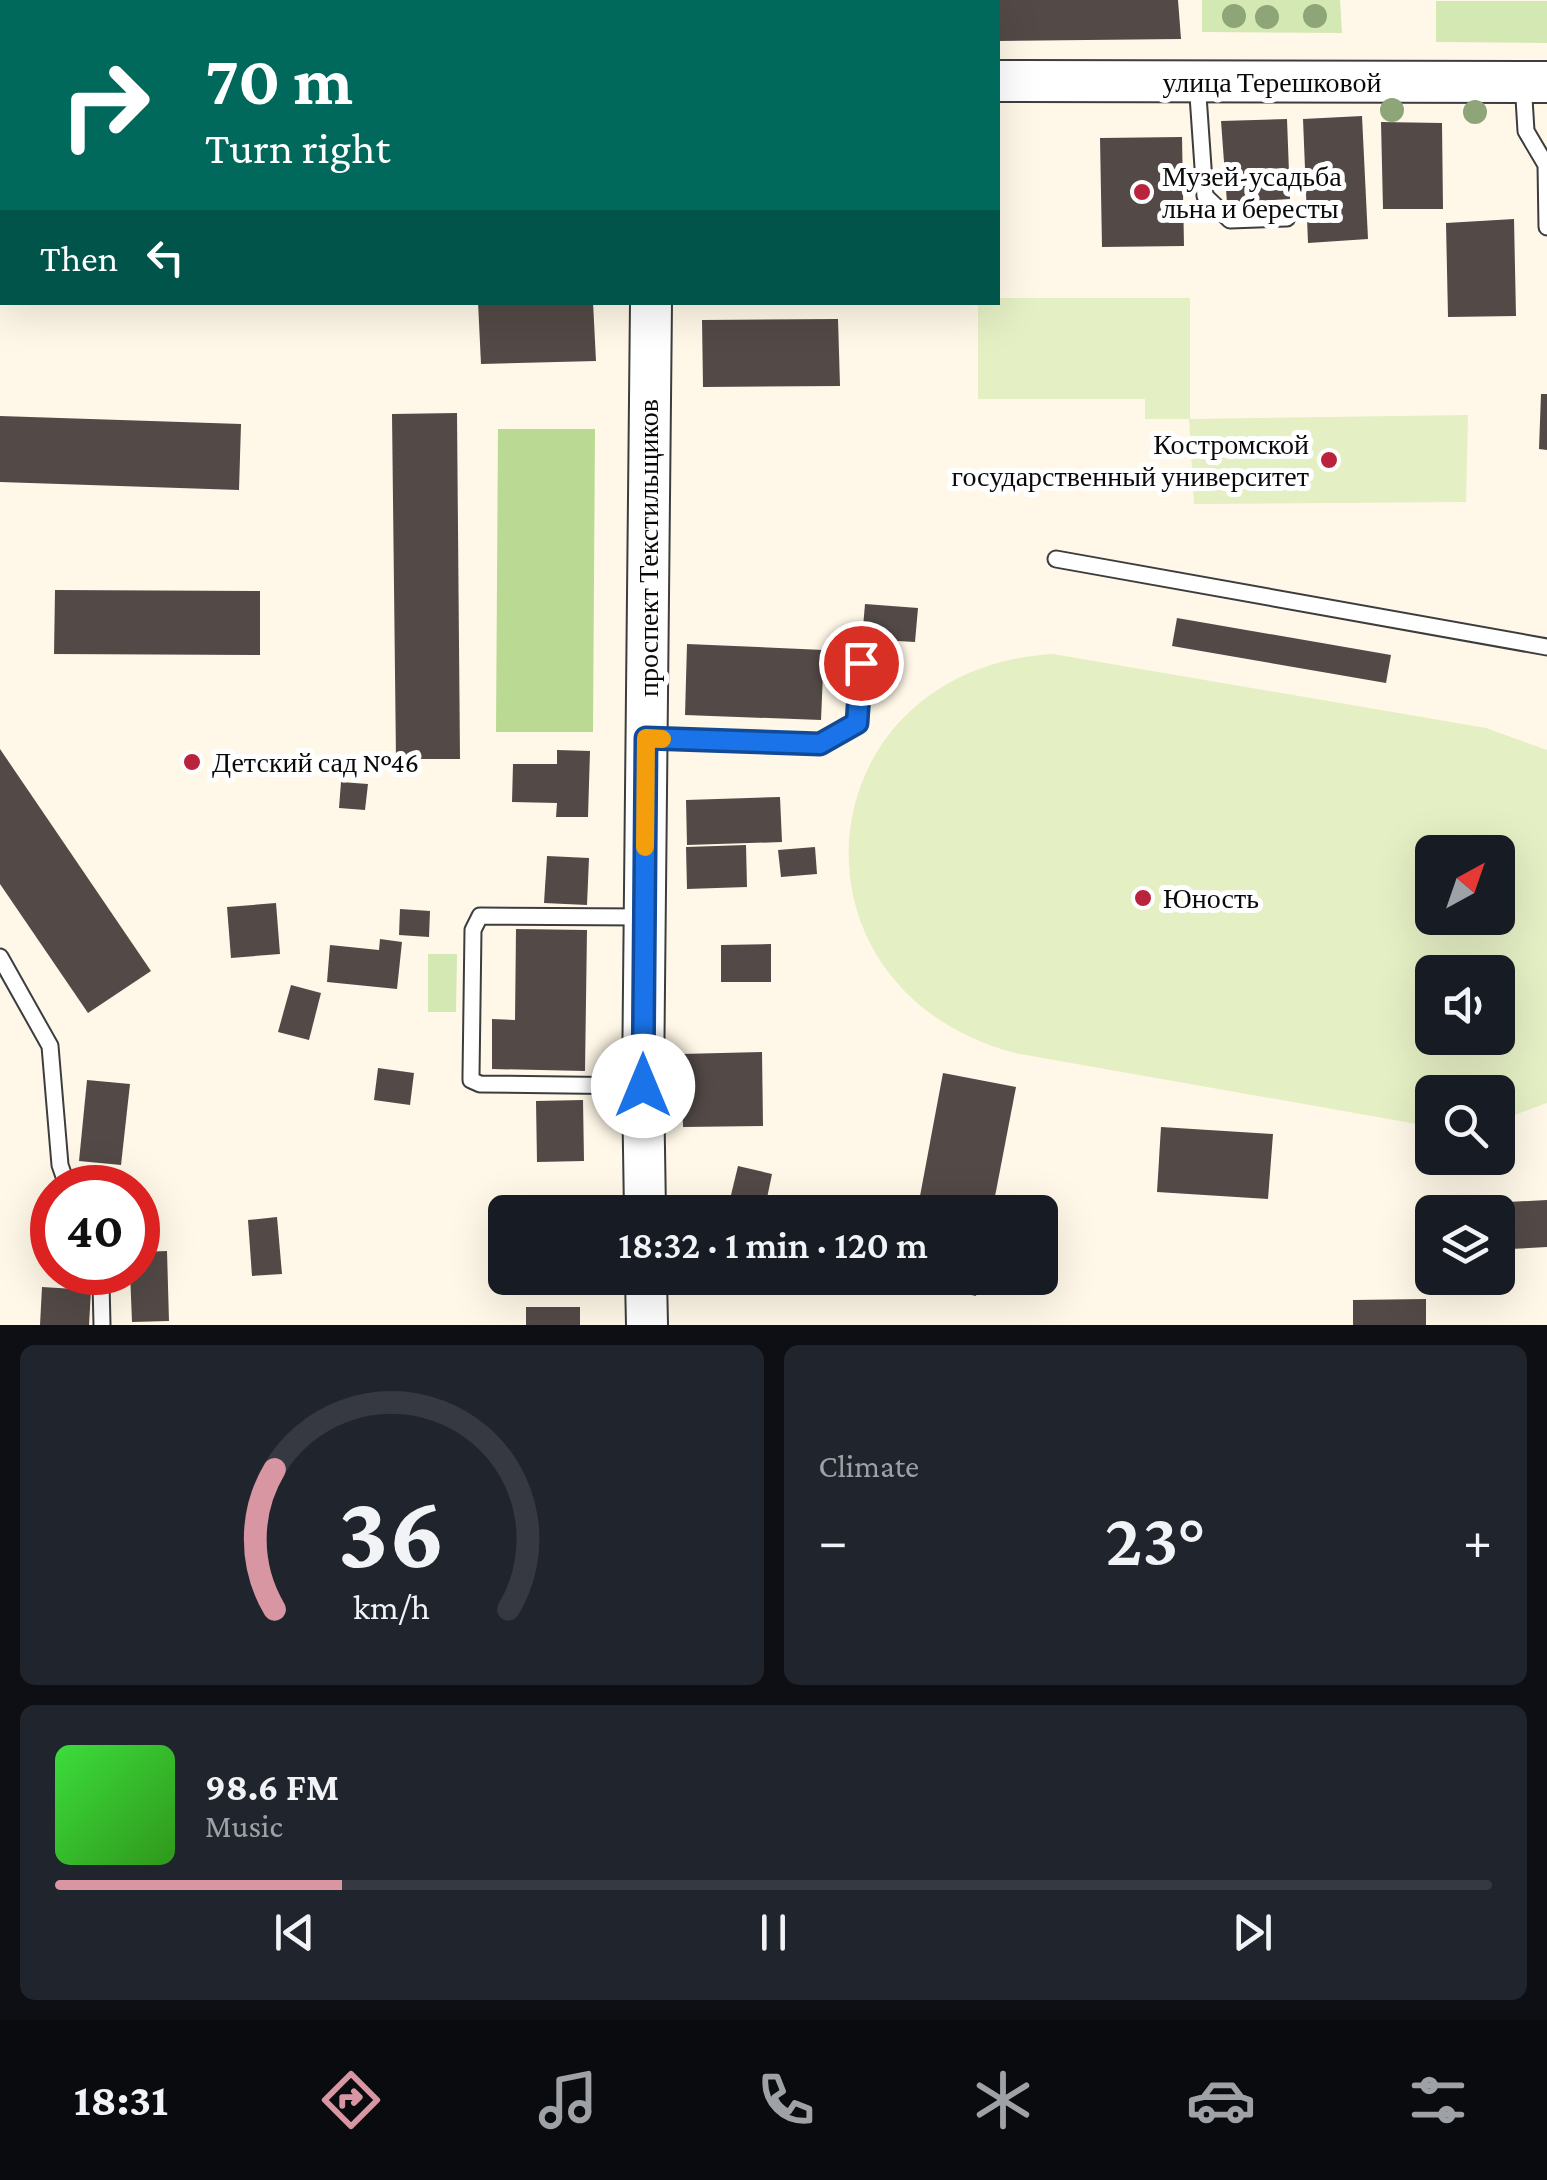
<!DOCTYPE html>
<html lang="en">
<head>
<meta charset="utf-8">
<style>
  body { margin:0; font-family:"Crimson Pro",serif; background:#20242c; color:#f1f3f6; height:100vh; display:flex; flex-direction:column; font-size:38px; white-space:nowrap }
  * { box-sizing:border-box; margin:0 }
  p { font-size:32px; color:#9ea1a6 }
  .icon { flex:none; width:55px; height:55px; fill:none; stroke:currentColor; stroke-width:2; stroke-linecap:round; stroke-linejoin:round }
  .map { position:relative; height:1325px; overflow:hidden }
  .side { display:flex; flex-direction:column; gap:20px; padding:20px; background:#0d0f14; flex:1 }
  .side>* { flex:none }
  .banner { position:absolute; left:0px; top:0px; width:1000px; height:305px; box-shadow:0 10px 40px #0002; background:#00695c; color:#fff; overflow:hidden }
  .needle { width:65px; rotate:40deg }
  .controls { position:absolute; left:1415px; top:835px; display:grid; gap:20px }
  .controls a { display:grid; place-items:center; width:100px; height:100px; border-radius:15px; background:#171b24; box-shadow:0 10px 40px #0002; font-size:50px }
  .speed { position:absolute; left:30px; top:1165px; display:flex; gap:20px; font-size:50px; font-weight:700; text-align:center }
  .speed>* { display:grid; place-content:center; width:130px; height:130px; border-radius:50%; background:#171b24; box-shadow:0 10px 40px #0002; line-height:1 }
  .speed .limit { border:15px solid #d22; background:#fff; color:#111 }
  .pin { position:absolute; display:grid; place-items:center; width:85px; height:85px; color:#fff; margin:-42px; border:5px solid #fff; border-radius:50%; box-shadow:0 2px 10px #0007 }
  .me { position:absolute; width:110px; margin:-55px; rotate:0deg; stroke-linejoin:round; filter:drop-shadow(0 0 8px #0008) }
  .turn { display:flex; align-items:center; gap:35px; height:210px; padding:0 40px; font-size:45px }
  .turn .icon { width:130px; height:130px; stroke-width:2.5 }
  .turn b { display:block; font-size:70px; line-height:85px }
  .then { display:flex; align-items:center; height:95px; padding:0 40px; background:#0003; gap:20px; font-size:38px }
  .big { font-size:75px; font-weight:600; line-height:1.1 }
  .side .tile { flex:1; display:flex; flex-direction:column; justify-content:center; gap:15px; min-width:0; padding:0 35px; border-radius:15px; background:#20242c }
  .side .dial { align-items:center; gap:0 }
  .dial svg { height:260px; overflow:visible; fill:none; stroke:#363941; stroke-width:7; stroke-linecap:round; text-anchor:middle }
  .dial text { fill:#f1f3f6; stroke:none }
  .song { display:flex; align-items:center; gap:30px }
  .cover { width:120px; height:120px; border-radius:15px; background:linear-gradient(135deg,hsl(120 70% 55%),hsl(110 70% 35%)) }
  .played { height:10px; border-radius:5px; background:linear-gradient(90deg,#d896a2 20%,#363941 20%) }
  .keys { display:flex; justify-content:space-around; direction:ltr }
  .heat { display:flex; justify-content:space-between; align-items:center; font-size:55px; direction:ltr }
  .side .tiles { flex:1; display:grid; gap:20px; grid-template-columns:1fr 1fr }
  .tile:last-child { grid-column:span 2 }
  .trip { position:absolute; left:488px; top:1195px; width:570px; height:100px; border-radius:15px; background:#171b24; box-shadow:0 10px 40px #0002; font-weight:600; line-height:100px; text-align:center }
  .tabs { display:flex; height:160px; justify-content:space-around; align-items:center; background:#090b0e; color:#9ea1a6 }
  .tabs .icon { width:70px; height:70px }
  .tabs .active { color:#d896a2 }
  .tabs b { font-size:45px; color:#f1f3f6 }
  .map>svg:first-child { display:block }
</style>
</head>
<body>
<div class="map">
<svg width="1547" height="1325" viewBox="0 0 1547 1325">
  <rect width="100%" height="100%" fill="#fff8e8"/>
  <g fill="#d4e8b3">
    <polygon points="1202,0 1340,0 1342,33 1202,32"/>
    <polygon points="1436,1 1547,1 1547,43 1436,42"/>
    <polygon points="428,954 457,954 456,1012 428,1012"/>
  </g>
  <polygon fill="#bad992" points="498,429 595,429 593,732 496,732"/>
  <g fill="#e5efc4" fill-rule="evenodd">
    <polygon points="998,298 1190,298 1190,419 1468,415 1466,502 1194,504 1189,419 1145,419 1145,399 978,399 978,303 998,302"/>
    <path d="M 1053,654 L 1486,728 L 1547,750 L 1547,1103 L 1498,1121 L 1498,1092 L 1432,1092 L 1432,1126 L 1417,1124 L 1015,1053 C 773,989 803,669 1053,654 ZM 1432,852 L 1498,852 L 1498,918 L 1432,918 ZM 1432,972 L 1498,972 L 1498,1038 L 1432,1038 Z"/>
  </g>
  <g fill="#534a47">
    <polygon points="998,0 1178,0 1181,39 998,41"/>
    <polygon points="1362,116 1368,239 1308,243 1303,119"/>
    <polygon points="1287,119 1290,199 1227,203 1221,121"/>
    <polygon points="1381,122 1442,123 1443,209 1383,209"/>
    <polygon points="1182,137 1184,246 1102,247 1100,138"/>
    <polygon points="1514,219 1516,316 1448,317 1446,223"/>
    <polygon points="478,302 593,302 596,361 481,364"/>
    <polygon points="838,319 840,386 703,387 702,320"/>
    <polygon points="1541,394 1547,394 1547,450 1539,449"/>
    <polygon points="457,413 460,759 396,759 392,414"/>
    <polygon points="0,416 241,424 239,490 0,482"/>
    <polygon points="55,590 260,591 260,655 54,654"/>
    <polygon points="865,604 918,608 915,642 862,639"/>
    <polygon points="1177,618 1391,655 1386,683 1172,646"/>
    <polygon points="687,644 824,650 821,720 685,715"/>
    <polygon points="0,749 151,971 88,1013 0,884"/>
    <polygon points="557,750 590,751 588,817 556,817 557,803 512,802 513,764 557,764"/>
    <polygon points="341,782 368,784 365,810 339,808"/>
    <polygon points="780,797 782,842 687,845 686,800"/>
    <polygon points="746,845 747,887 687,889 686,847"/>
    <polygon points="815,847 817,874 781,877 778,850"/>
    <polygon points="547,856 589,858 587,905 544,903"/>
    <polygon points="276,903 280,954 231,958 227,907"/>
    <polygon points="400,909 430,911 429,937 399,935"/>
    <polygon points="516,929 587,930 585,1071 492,1069 492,1019 515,1020"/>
    <polygon points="380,939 402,942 397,989 327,982 330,945 379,950"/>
    <polygon points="771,944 771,982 721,982 721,945"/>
    <polygon points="291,985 321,993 309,1040 278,1032"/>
    <polygon points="762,1052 763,1126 683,1127 681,1054"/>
    <polygon points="378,1068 414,1073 410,1105 374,1100"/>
    <polygon points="943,1073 1016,1087 992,1212 917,1212"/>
    <polygon points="87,1080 130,1084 121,1165 79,1161"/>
    <polygon points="583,1100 584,1161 537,1162 536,1101"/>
    <polygon points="1161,1127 1273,1134 1268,1199 1157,1192"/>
    <polygon points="738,1166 772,1174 766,1203 731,1195"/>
    <polygon points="1547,1200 1547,1247 1510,1249 1508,1202"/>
    <rect x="521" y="1208" width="61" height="4"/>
    <polygon points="277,1217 282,1274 252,1276 248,1220"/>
    <polygon points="167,1251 169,1321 132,1322 130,1272 138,1272 138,1252"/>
    <polygon points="905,1278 980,1278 976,1296 904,1281"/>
    <polygon points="42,1287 91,1290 89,1325 40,1325"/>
    <polygon points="1426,1299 1426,1325 1353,1325 1353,1300"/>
    <rect x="526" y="1307" width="54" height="18"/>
  </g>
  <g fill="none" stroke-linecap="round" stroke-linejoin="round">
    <defs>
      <g id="service">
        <polyline points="1197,81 1205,196 1230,220 1287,218"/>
        <polyline points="1523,82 1526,131 1546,165 1547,227"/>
        <polyline points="1056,559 1547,647"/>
        <polyline points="650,738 820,744 857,723 861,663"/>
        <polyline points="642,917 480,916 473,930 471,1076 471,1080 480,1084 643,1086"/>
        <polyline points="0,957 50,1046 60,1165 68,1188"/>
        <polyline points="98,1272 101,1282 102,1325"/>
      </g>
      <polyline id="minor" points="655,2 655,0"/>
      <g id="tertiary">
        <polyline points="998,81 1547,82"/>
        <polyline points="0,87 2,87"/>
        <polyline points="645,1212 643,1086 651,302"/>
        <polyline points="646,1278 647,1325"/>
      </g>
    </defs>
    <use href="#service" stroke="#3d3d3d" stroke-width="19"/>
    <use href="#minor" stroke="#3d3d3d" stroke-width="36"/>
    <use href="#tertiary" stroke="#3d3d3d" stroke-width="44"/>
    <use href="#service" stroke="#fff" stroke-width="15"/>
    <use href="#minor" stroke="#fff" stroke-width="32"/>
    <use href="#tertiary" stroke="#fff" stroke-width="40"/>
  </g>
  <g fill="#8ea578">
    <circle cx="1234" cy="16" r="12"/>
    <circle cx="1315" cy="16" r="12"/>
    <circle cx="1267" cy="17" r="12"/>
    <circle cx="1392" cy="110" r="12"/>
    <circle cx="1475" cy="112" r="12"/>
  </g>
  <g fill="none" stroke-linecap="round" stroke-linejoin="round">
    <defs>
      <polyline id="route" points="643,1086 646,738 820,744 857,723 861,663"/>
    </defs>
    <use href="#route" stroke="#114b97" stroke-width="25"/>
    <use href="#route" stroke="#1a73e8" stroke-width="18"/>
    <polyline stroke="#f59e0b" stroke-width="18" points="645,847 646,738 662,739"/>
  </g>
  <g fill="#b9243c" stroke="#fff" stroke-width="4">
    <circle cx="1142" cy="192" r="10"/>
    <circle cx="1329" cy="460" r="10"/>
    <circle cx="192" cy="762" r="10"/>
    <circle cx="1143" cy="898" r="10"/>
  </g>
  <g text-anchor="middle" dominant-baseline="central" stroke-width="10" stroke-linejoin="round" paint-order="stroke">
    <g font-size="28" fill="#0a0a0a" stroke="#fff">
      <text x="1272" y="82">улица Терешковой</text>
      <text transform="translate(648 548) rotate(-90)">проспект Текстильщиков</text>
    </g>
    <g font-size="28" fill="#0a0a0a" stroke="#fff" text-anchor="start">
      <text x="1162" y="176">Музей-усадьба<tspan x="1162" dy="32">льна и бересты</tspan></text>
      <text x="1309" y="444" text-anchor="end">Костромской<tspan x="1309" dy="32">государственный университет</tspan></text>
      <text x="212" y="762">Детский сад №46</text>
      <text x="1163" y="898">Юность</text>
    </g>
  </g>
</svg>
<div class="controls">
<a><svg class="needle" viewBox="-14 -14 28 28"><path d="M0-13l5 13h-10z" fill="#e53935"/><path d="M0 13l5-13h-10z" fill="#9ea1a6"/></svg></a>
<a><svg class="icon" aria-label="sound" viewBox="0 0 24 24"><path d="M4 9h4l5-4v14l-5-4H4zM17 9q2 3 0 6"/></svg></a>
<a><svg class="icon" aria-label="search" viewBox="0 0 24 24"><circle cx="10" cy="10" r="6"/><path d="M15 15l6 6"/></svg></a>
<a><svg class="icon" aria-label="layers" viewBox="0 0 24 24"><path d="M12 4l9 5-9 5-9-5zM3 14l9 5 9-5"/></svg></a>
</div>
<div class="speed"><div class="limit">40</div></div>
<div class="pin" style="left:861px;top:663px;background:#d93025"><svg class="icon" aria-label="arrive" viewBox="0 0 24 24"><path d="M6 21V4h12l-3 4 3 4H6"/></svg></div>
<svg class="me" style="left:643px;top:1086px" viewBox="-20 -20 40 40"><circle r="19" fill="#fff"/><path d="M0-13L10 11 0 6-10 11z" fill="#1a73e8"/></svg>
<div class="trip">18:32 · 1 min · 120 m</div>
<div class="banner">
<div class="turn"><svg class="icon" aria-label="right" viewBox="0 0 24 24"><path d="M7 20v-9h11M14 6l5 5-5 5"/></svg><div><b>70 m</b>Turn right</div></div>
<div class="then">Then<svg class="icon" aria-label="left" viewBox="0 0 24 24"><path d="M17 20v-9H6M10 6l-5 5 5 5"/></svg></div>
</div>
</div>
<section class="side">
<div class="tiles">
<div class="tile dial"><svg viewBox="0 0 100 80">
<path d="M14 69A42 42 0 1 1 86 69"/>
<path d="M14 69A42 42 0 0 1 14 26" stroke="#d896a2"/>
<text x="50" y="56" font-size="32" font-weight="700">36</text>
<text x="50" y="72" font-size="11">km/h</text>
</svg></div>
<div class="tile"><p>Climate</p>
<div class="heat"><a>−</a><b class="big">23°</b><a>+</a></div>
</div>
<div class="tile">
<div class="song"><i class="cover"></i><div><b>98.6 FM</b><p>Music</p></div></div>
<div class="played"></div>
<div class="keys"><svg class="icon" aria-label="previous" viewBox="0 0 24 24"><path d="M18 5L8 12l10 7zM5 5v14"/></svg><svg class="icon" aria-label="pause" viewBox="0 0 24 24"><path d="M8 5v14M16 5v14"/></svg><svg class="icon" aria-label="next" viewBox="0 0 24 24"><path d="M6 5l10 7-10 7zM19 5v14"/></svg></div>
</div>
</div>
</section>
<nav class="tabs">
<b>18:31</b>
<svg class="icon active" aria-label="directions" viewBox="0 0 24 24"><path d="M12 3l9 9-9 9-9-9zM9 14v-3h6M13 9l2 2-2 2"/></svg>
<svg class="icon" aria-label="music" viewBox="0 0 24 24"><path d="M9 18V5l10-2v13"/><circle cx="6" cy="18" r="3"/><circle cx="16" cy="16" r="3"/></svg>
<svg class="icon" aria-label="phone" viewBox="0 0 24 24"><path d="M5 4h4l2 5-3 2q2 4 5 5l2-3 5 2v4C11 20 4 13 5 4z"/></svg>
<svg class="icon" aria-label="climate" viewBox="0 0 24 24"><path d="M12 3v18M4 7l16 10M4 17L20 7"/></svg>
<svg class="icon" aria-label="car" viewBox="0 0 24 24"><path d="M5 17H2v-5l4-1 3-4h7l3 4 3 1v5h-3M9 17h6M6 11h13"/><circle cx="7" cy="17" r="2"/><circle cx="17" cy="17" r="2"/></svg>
<svg class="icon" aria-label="filters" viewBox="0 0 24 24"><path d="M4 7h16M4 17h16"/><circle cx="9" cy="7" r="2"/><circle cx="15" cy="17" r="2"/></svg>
</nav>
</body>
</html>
